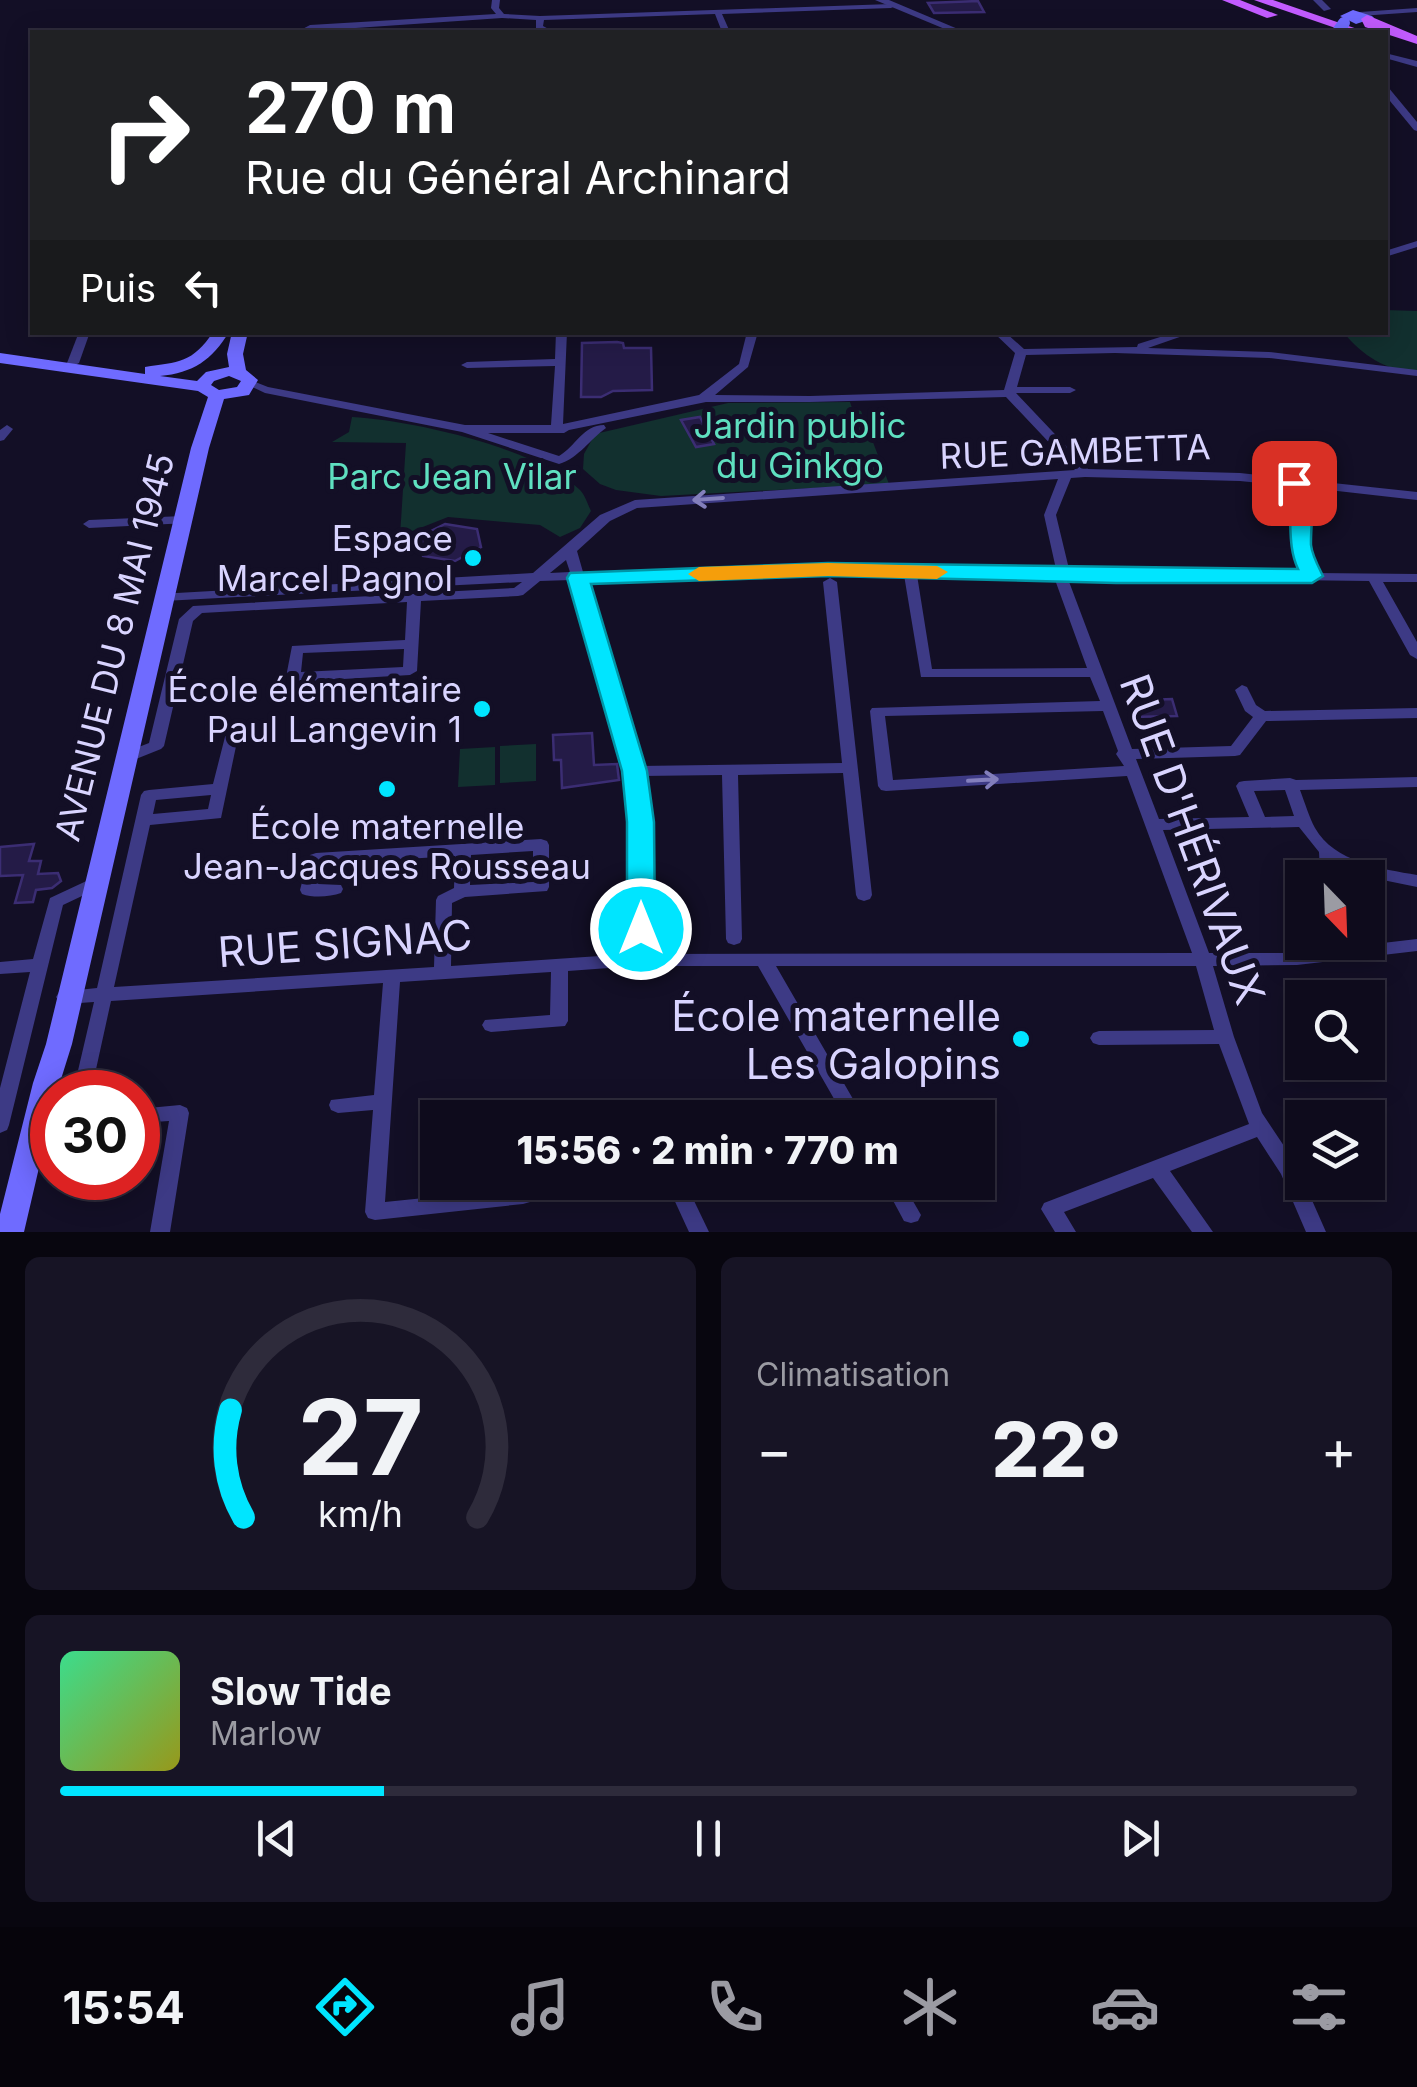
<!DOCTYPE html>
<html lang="fr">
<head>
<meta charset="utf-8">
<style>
  body { margin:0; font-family:Inter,sans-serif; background:#171425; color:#f1f3f6; height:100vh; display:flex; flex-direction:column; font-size:38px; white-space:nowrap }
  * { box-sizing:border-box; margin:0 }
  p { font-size:32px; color:#9b9ba3 }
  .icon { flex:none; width:55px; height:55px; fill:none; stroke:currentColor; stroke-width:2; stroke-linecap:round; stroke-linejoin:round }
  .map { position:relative; height:1232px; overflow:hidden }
  .details { display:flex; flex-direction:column; gap:25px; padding:25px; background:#08060f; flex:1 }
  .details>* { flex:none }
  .banner { position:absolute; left:30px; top:30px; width:1358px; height:305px; border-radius:0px; box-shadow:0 5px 25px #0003,0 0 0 2px #2e2b3b; background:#202124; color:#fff; overflow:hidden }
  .needle { width:65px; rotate:157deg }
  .buttons { position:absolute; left:1285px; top:860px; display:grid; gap:20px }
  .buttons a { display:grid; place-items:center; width:100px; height:100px; border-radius:0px; background:#0e0b1c; box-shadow:0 5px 25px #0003,0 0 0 2px #2e2b3b; font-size:50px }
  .speed { position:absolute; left:30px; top:1070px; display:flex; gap:20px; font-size:50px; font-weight:700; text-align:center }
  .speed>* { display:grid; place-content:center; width:130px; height:130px; border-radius:50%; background:#0e0b1c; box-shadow:0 5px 25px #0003,0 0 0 2px #2e2b3b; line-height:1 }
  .speed .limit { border:15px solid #d22; background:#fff; color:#111 }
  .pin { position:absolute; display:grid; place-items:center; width:85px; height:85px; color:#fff; margin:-42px; border-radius:20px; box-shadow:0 5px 15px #0006 }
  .me { position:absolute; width:110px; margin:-55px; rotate:0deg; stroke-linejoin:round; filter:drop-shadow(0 0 8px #0008) }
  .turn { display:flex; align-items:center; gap:35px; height:210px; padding:0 50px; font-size:45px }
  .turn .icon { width:130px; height:130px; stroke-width:2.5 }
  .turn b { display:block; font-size:70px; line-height:85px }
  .then { display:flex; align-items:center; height:95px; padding:0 50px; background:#0003; gap:20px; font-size:38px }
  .big { font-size:75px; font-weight:800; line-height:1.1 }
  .details .tile { flex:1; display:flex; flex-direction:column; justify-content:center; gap:15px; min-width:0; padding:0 35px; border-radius:15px; background:#171425 }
  .details .dial { align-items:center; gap:0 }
  .dial svg { height:260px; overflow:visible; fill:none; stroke:#2e2b3b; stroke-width:7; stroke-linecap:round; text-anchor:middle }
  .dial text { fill:#f1f3f6; stroke:none }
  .song { display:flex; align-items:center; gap:30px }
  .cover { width:120px; height:120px; border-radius:15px; background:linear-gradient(135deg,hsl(150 70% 55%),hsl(60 70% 35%)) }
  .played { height:10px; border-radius:5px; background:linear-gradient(90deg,#00e5ff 25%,#2e2b3b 25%) }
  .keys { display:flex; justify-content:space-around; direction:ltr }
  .heat { display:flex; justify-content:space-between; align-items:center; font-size:55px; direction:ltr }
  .details .tiles { flex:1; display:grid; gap:25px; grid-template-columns:1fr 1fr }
  .tile:last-child { grid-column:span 2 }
  .trip { position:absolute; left:420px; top:1100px; width:575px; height:100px; border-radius:0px; background:#0e0b1c; box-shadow:0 5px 25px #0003,0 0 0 2px #2e2b3b; font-weight:800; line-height:100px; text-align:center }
  .menu { display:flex; height:160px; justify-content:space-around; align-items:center; background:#06040b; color:#9b9ba3 }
  .menu .icon { width:70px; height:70px }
  .menu .current { color:#00e5ff }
  .menu b { font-size:45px; color:#f1f3f6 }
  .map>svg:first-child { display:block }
</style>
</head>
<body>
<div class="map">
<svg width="1417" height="1232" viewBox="0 0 1417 1232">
  <rect width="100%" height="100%" fill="#130f26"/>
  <g fill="#12302f">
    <path d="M 1385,310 L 1417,311 L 1417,373 C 1385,370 1363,356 1344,333 L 1385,332 Z"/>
    <polygon points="850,402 852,408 861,411 889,484 661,496 616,490 600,484 583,469 584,454 595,434 728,403"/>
    <path d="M 352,417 C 410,420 538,448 580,490 C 585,495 588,505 591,511 L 580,528 L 560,537 L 540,525 L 448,517 L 400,536 L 406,443 L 332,442 L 349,432 Z"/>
    <polygon points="536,744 536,781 500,783 500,746"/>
    <polygon points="495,747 495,785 458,787 460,749"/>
  </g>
  <g fill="#241b47" stroke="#3b2d73" stroke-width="2.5">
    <polygon points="978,1 984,12 934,13 928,3"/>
    <polygon points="617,342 623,343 624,348 651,348 652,390 613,391 601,397 581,397 582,343"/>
    <polygon points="700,417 714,444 696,447 681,420"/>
    <polygon points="445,524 477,529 481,547 455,561 423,556 419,537"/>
    <polygon points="1172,699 1177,716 1131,717 1130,709 1152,707 1148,700"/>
    <polygon points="592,733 594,765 617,764 619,780 562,788 561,760 554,760 553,735"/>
    <polygon points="34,844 29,861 41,861 38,874 58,873 61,881 52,888 36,890 33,902 15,903 23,875 0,876 0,847"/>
  </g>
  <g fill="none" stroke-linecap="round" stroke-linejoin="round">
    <g fill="#3d3a85" fill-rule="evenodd">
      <polygon points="492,0 500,0 499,8 504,14 540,16 891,4 895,6 891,8 722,14 730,32 722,32 715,14 544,20 543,26 554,32 545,32 536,29 536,20 502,18 297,32 310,25 496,14 491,8"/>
      <polygon points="1313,0 1322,0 1331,9 1324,11"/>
      <polygon points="1417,8 1417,12 1360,16 1356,14 1360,12"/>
      <polygon points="1385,53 1417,61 1417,67 1385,58"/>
      <polygon points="1385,86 1388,87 1417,122 1417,131 1414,130 1385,95"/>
      <polygon points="1417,241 1417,247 1385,257 1385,251"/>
      <polygon points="79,332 90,332 79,363 73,366 69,365 67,363"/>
      <path d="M 556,332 L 567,332 L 563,424 L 699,395 L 739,364 L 747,332 L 758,332 L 748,367 L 715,395 L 810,396 L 1004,390 L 1015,353 L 993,332 L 1005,332 L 1024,349 L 1137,347 L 1138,344 L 1176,332 L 1194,332 L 1148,348 L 1269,352 L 1417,370 L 1417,376 L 1269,358 L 1115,353 L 1026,355 L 1017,387 L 1070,387 L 1076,390 L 1070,393 L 1016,393 L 1088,469 L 1240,473 L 1417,492 L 1417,500 L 1302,487 L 1309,505 L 1307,550 L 1316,573 L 1417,574 L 1417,582 L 1383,582 L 1417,642 L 1417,659 L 1410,655 L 1369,581 L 1070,577 L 1068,579 L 1132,749 L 1231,746 L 1253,717 L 1245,711 L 1235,690 L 1242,685 L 1247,687 L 1256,705 L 1265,711 L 1417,708 L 1417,718 L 1266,721 L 1240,755 L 1235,756 L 1136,759 L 1159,819 L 1249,817 L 1236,786 L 1239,782 L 1244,781 L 1290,778 L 1296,780 L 1417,777 L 1417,787 L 1300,790 C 1305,803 1309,817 1315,828 C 1334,862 1382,869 1417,875 L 1417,887 L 1373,878 L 1336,864 L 1336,870 L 1344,878 L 1324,878 L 1320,872 L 1319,852 L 1299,827 L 1163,830 L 1209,953 L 1297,953 L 1417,939 L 1417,951 L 1297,965 L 1213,966 L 1234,1037 L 1262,1113 L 1296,1164 L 1326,1232 L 1306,1232 L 1281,1174 L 1257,1137 L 1170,1171 L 1213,1232 L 1192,1232 L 1153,1178 L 1064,1212 L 1076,1232 L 1055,1232 L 1041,1209 L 1044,1203 L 1249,1124 L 1219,1044 L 1099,1045 L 1093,1043 L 1090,1038 L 1093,1033 L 1099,1031 L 1214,1030 L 1196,966 L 776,966 L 864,1118 L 845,1118 L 758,966 L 636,966 L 568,971 L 568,1021 L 565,1026 L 491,1032 L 485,1030 L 482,1025 L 485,1020 L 550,1015 L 551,972 L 400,982 L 385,1202 L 513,1189 L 513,1182 L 533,1182 L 533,1196 L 530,1202 L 523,1204 L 375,1220 L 368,1218 L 365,1212 L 373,1110 L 338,1113 L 331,1110 L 329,1105 L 331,1100 L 374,1095 L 383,983 L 111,1001 L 91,1092 L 73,1092 L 94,1002 L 65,1004 L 59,1002 L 56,997 L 59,992 L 97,988 L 141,795 L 144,791 L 149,790 L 213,784 L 227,729 L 232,727 L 239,732 L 221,818 L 150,825 L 114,987 L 434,967 L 436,900 L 438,896 L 454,888 L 455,856 L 323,864 L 318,884 L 341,885 L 343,889 L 341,893 C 330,897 313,898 302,894 L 300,890 L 308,859 L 310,855 L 316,853 L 541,839 L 547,841 L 549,845 L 549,887 L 547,891 L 465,897 L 452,903 L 451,966 L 629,954 L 634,936 L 629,785 L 572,580 L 540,581 L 523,595 L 518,596 L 421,601 L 417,671 L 410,675 L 293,682 L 286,677 L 292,646 L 405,640 L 407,602 L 202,613 L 193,621 L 164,746 L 161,749 L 126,763 L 121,762 L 118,758 L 121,754 L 149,743 L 179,619 L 193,606 L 407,594 L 408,588 L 164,601 L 157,597 L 159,594 L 533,573 L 600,515 L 635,500 L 1075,470 L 1006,397 L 810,402 L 706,402 L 569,430 L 564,433 L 488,433 L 559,456 C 576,446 583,425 604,425 L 606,428 C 590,439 579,458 559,464 L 462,432 L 265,393 L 244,383 L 250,380 L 268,387 L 465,425 L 551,425 L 555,366 L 467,368 L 461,365 L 467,362 L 555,359 ZM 1085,477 L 1240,481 L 1289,486 L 1297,505 L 1293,550 L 1303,572 L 1069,569 L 1056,515 L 1071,478 ZM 1058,479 L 1044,515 L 1056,569 L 828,566 L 583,572 L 577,551 L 610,521 L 637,508 ZM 566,560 L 570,572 L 550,573 ZM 828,574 L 904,575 L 921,677 L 1090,677 L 1100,701 L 872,708 L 870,711 L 878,786 L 881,790 L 886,791 L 1127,776 L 1192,953 L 646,954 L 650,936 L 645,785 L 642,776 L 722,775 L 726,939 L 728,943 L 734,945 L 740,943 L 742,939 L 738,775 L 843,773 L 856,895 L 858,899 L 864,901 L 870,899 L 872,895 L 837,582 L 830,578 L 823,582 L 842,763 L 639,766 L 585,580 ZM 917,575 L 1054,577 L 1087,668 L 932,669 ZM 522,582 L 514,588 L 421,593 L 420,587 ZM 404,649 L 403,667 L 301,672 L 303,653 ZM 1103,711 L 1118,751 L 1116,754 L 1124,766 L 893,780 L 885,716 ZM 1285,790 L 1294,816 L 1265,817 L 1254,791 ZM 211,795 L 208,809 L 153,814 L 156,800 ZM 533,851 L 533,882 L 470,885 L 471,855 Z"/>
      <polygon points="7,425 13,429 4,440 0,441 0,430"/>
      <polygon points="183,516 188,517 189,520 188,523 89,528 83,524 89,520"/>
      <polygon points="95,877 101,879 103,883 101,887 63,905 9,1125 7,1130 0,1133 0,1088 30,972 0,974 0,962 33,959 50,898"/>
      <polygon points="180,1105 187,1108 189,1113 170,1232 150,1232 169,1121 138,1123 138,1109"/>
      <polygon points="666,1182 685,1182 709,1232 689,1232"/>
      <polygon points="883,1182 902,1182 921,1215 918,1221 911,1223 904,1221"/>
    </g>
    <polygon fill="#3d3a85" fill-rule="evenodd" points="875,0 889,0 965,32 952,32"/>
    <g fill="#6f6bff" fill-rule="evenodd">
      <polygon points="1353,10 1372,16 1374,18 1356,24 1340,16"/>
      <path d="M 213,332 L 229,332 C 212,360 193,373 160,376 L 197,381 L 206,372 L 229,367 L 227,354 L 232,332 L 248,332 L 243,354 L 246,370 L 258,380 L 249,395 L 224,399 L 209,448 L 72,1044 L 57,1092 L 52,1092 L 52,1112 L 24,1232 L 0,1232 L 0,1214 L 33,1083 L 46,1044 L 191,448 L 208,397 L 198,391 L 0,363 L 0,353 L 145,374 L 145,367 C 178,362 193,363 213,332 ZM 229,376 L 241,381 L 237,387 L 219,390 L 211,385 L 214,381 Z"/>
    </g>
    <g fill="#c25bff" fill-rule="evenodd">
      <polygon points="1222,0 1240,0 1278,15 1267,18"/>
      <polygon points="1254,0 1273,0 1366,32 1347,32"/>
      <polygon points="1367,15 1417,36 1417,44 1365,27 1361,19"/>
    </g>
    <polyline stroke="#6f6bff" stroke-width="12" points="1339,30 1344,23"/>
  </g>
  <defs><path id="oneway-shaft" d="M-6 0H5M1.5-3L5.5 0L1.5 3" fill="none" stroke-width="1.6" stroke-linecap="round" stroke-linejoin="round" transform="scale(2.5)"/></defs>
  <g stroke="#837fbc">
    <use href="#oneway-shaft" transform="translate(708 499) rotate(176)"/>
    <use href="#oneway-shaft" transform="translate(983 780) rotate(-3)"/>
  </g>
  <path fill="#00e5ff" stroke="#0095a6" stroke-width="2.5" d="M 1294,477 C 1320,485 1310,524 1311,545 C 1312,555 1318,566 1323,576 L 1312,583 L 1116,583 L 828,576 L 591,584 L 647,771 L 654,822 L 655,929 L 651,936 L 631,936 L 627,929 L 627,822 L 622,771 L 567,578 L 570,573 L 828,563 L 1298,569 C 1285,541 1295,512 1284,483 Z"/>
  <polygon fill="#f59e0b" points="828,563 937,566 948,572 937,579 828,576 699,581 688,574 699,567"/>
  <g fill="#00e5ff" stroke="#130f26" stroke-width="4">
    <circle cx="473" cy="558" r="10"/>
    <circle cx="482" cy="709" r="10"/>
    <circle cx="387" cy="789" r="10"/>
    <circle cx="1021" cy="1039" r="10"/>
  </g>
  <g text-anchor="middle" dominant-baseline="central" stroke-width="10" stroke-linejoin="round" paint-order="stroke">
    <g font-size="35" fill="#5fe0c0" stroke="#130f26">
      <text x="800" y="425">Jardin public<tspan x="800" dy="40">du Ginkgo</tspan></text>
      <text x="452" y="476">Parc Jean Vilar</text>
    </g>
    <g font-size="35" fill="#d9d4ff" stroke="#130f26">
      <text transform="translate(1075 451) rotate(-2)">RUE GAMBETTA</text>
      <text transform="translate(114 647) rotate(-76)">AVENUE DU 8 MAI 1945</text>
    </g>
    <g font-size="35" fill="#d9d4ff" stroke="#130f26" text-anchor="end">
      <text x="453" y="538">Espace<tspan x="453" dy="40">Marcel Pagnol</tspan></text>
      <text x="462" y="689">École élémentaire<tspan x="462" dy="40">Paul Langevin 1</tspan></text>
      <text x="387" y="826" text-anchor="middle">École maternelle<tspan x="387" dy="40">Jean-Jacques Rousseau</tspan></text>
    </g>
    <g font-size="42" fill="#d9d4ff" stroke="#130f26">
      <text transform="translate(1193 839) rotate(70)">RUE D'HÉRIVAUX</text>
      <text transform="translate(345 943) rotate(-4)">RUE SIGNAC</text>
    </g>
    <g font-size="42" fill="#d9d4ff" stroke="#130f26" text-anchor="end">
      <text x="1001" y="1015">École maternelle<tspan x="1001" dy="48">Les Galopins</tspan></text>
    </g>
  </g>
</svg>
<div class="buttons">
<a><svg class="needle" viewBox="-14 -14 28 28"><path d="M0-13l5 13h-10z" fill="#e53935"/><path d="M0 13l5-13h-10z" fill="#9b9ba3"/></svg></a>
<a><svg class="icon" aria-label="search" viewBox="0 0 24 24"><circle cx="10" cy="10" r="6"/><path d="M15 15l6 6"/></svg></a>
<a><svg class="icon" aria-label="layers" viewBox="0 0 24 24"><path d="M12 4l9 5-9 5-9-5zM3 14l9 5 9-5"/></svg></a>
</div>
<div class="speed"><div class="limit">30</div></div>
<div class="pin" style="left:1294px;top:483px;background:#d93025"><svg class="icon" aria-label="arrive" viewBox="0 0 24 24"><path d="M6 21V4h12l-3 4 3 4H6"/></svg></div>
<svg class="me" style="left:641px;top:929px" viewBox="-20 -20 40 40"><circle r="17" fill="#00e5ff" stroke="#fff" stroke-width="3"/><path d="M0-11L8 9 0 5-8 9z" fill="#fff"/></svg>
<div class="trip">15:56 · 2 min · 770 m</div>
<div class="banner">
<div class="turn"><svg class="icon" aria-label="right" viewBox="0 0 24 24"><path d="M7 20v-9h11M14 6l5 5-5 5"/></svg><div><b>270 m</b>Rue du Général Archinard</div></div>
<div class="then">Puis<svg class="icon" aria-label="left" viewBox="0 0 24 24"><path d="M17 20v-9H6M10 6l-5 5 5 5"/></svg></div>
</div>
</div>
<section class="details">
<div class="tiles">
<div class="tile dial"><svg viewBox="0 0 100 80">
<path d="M14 69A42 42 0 1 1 86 69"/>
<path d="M14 69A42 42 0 0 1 10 36" stroke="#00e5ff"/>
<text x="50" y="56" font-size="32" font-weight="700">27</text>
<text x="50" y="72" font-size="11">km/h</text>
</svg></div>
<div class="tile"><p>Climatisation</p>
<div class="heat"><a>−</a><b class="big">22°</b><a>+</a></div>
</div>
<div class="tile">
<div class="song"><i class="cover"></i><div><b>Slow Tide</b><p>Marlow</p></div></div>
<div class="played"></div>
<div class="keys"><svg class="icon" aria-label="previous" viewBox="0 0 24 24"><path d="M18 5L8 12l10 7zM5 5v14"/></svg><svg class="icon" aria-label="pause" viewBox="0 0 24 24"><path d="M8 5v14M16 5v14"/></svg><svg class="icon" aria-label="next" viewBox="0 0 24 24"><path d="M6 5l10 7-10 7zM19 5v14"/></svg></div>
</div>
</div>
</section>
<nav class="menu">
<b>15:54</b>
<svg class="icon current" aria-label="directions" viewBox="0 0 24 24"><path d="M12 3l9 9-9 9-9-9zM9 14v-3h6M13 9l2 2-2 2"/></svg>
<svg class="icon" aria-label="music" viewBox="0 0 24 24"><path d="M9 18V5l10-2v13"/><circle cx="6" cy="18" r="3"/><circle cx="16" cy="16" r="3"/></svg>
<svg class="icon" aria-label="phone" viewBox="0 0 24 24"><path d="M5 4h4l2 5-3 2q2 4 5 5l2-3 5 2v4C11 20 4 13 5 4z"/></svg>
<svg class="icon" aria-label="climate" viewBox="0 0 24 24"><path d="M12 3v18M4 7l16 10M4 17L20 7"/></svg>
<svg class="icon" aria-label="car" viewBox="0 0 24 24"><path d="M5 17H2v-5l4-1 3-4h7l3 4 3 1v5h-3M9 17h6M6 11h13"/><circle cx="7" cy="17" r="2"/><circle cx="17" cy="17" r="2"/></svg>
<svg class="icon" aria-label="filters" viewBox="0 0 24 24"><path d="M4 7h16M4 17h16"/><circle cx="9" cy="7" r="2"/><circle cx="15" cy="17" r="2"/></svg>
</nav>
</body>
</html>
